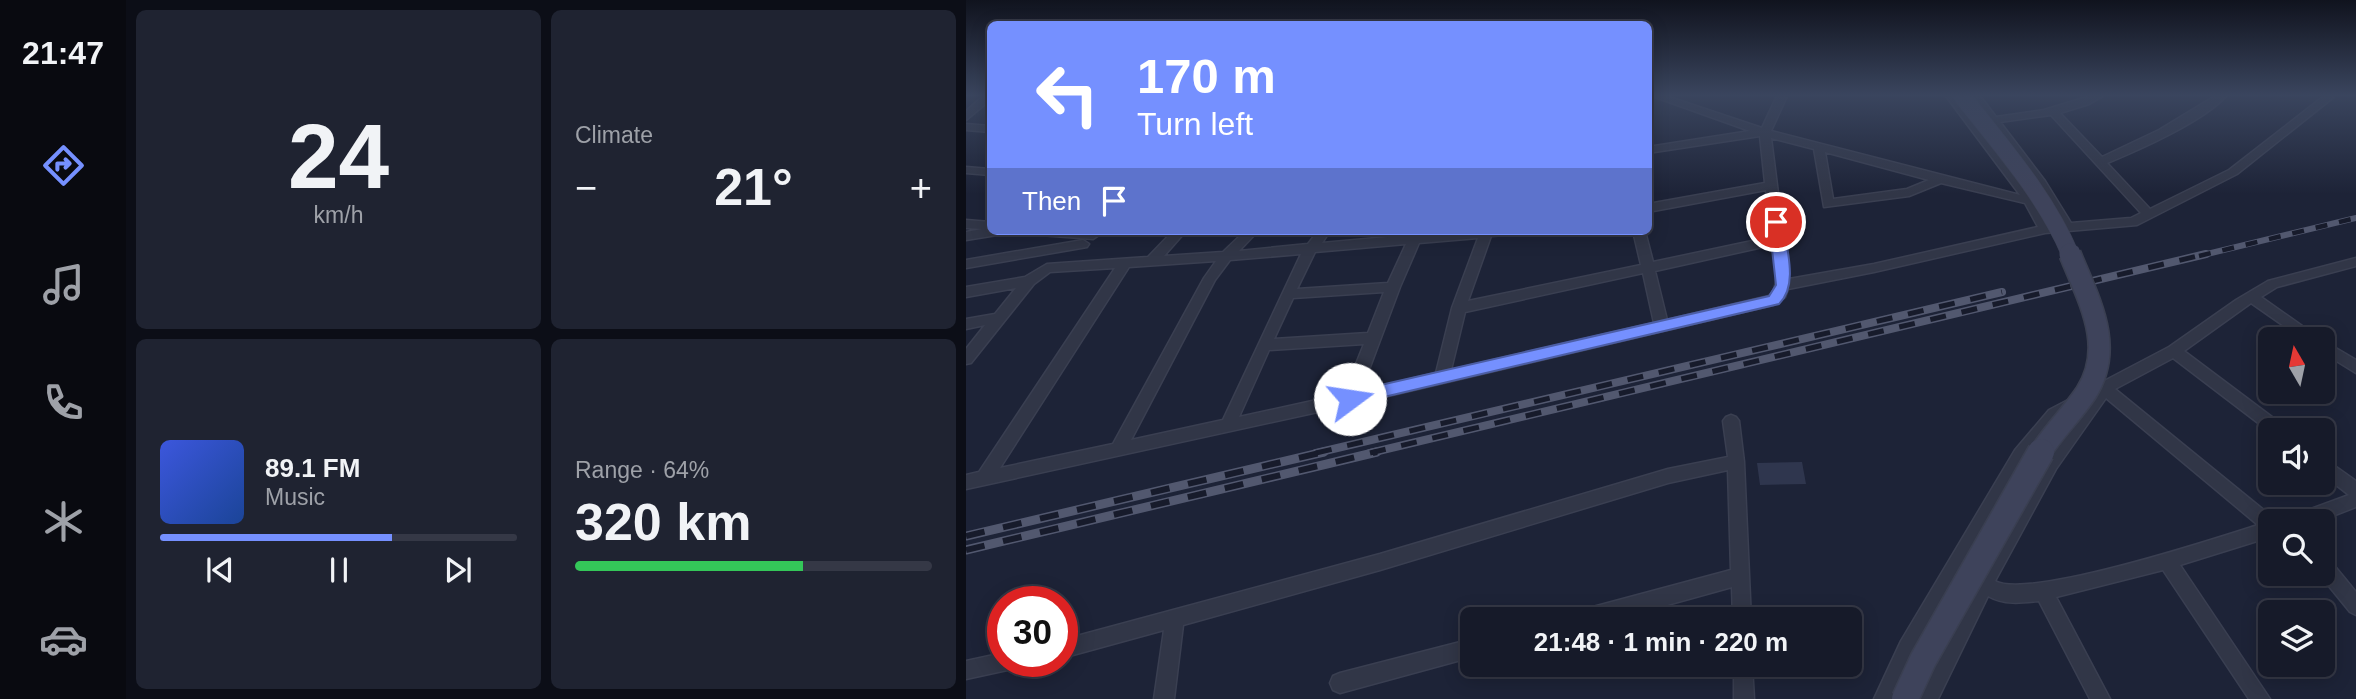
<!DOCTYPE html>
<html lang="en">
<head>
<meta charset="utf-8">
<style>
  body { margin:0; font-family:Arial,sans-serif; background:#1f2331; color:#f1f3f6; height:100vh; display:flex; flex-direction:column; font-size:26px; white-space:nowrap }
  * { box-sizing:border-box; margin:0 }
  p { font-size:23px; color:#9ea1a8 }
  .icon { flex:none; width:38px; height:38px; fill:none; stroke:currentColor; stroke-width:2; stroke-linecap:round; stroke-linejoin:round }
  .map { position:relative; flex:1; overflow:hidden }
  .side { display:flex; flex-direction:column; gap:10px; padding:10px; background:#0c0e17; width:840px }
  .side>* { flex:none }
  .guide { position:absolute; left:21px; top:21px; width:665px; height:214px; border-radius:10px; box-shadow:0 4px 18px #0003,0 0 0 2px #353846; background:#7590ff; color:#fff; overflow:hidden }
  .needle { width:46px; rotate:351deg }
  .controls { position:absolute; left:1292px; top:327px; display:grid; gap:14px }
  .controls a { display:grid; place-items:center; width:77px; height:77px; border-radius:10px; background:#161a29; box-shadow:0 4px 18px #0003,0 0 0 2px #353846; font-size:35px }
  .speed { position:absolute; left:21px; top:586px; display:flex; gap:14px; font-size:35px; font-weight:700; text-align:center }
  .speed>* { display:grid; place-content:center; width:91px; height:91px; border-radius:50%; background:#161a29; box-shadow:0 4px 18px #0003,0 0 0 2px #353846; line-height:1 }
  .speed .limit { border:10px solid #d22; background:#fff; color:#111 }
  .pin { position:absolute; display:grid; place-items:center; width:60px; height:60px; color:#fff; margin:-30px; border:4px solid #fff; border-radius:50%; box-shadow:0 2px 7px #0007 }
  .me { position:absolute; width:77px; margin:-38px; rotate:76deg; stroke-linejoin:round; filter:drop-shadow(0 0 5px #0008) }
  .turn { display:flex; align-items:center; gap:24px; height:147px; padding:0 35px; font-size:32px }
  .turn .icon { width:91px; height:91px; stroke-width:2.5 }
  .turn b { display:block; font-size:49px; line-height:60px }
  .then { display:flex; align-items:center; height:66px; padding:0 35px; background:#0003; gap:14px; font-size:26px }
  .big { font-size:52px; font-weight:800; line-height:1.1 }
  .side .widget { flex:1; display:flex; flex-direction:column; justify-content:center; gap:10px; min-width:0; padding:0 24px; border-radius:10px; background:#1f2331 }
  .side .dial { align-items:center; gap:0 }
  .dial b { font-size:91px; line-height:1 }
  .song { display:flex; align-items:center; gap:21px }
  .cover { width:84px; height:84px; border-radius:10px; background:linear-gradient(135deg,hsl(230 70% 55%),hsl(220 70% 35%)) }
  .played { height:7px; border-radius:4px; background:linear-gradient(90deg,#7590ff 65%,#353846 65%) }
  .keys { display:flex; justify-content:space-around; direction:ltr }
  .heat { display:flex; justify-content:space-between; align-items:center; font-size:38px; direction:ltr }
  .charge { height:10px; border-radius:5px; background:linear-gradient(90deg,#34c759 64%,#353846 0) }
  .side .tiles { flex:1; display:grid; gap:10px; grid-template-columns:repeat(2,1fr) }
  .trip { position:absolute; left:494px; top:607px; width:402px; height:70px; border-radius:10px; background:#161a29; box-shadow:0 4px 18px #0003,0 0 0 2px #353846; font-weight:800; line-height:70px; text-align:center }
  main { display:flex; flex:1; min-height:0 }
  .tabs { display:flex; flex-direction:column; width:126px; justify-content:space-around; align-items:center; background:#090a10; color:#9ea1a8 }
  .tabs .icon { width:49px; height:49px }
  .tabs .active { color:#7590ff }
  .tabs b { font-size:32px; color:#f1f3f6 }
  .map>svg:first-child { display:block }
</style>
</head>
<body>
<main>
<nav class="tabs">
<b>21:47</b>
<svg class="icon active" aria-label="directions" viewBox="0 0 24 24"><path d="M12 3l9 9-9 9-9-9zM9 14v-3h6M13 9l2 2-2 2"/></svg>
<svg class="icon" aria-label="music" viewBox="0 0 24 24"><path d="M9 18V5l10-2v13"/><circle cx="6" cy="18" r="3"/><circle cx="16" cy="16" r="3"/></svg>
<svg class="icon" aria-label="phone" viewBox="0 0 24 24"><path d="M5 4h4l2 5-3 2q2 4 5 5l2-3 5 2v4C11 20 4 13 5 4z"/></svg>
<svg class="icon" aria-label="climate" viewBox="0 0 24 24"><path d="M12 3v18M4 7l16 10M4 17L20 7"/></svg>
<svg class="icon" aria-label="car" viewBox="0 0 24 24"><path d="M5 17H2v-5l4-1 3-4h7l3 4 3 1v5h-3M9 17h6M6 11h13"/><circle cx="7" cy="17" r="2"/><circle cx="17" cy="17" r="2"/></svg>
</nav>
<section class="side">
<div class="tiles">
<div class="widget dial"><b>24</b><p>km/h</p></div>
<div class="widget"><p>Climate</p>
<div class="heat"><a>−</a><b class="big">21°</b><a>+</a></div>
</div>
<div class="widget">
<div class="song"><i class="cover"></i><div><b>89.1 FM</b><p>Music</p></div></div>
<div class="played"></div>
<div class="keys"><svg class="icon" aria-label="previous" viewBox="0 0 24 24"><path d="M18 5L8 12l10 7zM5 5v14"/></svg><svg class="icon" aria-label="pause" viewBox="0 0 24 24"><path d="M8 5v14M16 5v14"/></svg><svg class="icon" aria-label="next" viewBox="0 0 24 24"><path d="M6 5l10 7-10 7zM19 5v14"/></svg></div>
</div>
<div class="widget"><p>Range · 64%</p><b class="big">320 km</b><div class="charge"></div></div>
</div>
</section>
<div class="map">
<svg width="1390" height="699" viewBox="0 0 1390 699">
  <rect width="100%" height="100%" fill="#1d2337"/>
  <polygon fill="#2f364e" points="836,462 840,484 794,485 791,463"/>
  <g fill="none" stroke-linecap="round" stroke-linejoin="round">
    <defs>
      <g id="street">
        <polygon points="17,96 24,96 24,100 0,120 0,111"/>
        <path d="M 686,96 L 700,96 L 796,128 L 811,96 L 821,96 L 805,131 L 1054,195 L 980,96 L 990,96 L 1058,182 L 1067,197 L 1077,196 L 1024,124 L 1016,123 L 1016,119 L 1020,118 L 1004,96 L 1014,96 L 1030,117 L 1078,110 L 1124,96 L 1137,96 L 1123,104 L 1094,113 L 1136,157 L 1193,130 L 1249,96 L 1260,96 C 1238,121 1173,150 1141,163 L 1184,209 L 1263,170 L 1358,96 L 1369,96 L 1271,174 L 1171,225 L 1079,233 L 908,272 L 822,289 L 819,297 L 807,305 L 384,405 L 0,489 L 0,475 L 13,472 L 149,268 L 84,272 L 68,284 L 5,363 L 0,364 L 0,349 L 19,325 L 0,329 L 0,319 L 29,314 L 50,288 L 0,297 L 0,287 L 59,277 L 81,264 L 182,257 L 207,231 L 220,231 L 198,256 L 257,252 L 279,231 L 292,231 L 273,251 L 342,244 L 352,231 L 364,231 L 356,243 L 444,235 L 447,231 L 457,231 L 457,234 L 494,231 L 546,231 L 540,235 L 525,236 L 502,301 L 675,265 L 667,231 L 679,231 L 687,262 L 805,237 L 800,190 L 682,212 L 682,204 L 799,183 L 794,136 L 682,153 L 682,147 L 784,131 ZM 1085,115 L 1175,213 L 1165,218 L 1105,223 L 1079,181 L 1034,122 ZM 805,138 L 848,149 L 858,207 L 943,196 L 975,183 L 1059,203 L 1072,227 L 908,264 L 823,279 ZM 859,152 L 963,180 L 941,189 L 867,199 ZM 1081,203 L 1093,224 L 1083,225 L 1071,204 ZM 512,238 L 486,308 L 470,373 L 395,391 L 434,287 L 453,243 ZM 440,244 L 422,283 L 331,289 L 349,252 ZM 806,245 C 808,261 816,285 803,296 L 701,320 L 689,271 ZM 335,254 L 257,420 L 165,440 L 249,280 L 264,260 ZM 250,261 L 238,278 L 147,444 L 34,468 L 163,267 ZM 677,273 L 688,323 L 485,370 L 499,312 ZM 418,292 L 402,333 L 308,339 L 327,298 ZM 398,344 L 378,394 L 273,417 L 303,350 Z"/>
        <polygon points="0,124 24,126 24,132 0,130"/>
        <polygon points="0,167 24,169 24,175 0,173"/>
        <polygon points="0,220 24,222 24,231 37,231 31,235 0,240 0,232 16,229 0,228"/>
        <polygon points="68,231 127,231 133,235 127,239 74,235"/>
        <polygon points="117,240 123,244 121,247 0,268 0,260"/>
        <path d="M 1390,258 L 1390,266 L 1311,287 L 1295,297 L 1356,340 L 1338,340 L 1285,303 L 1218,351 L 1318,426 L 1320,430 L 1304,432 L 1207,358 L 1149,389 L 1310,520 L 1311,522 L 1304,522 L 1304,537 L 1214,565 L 1304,699 L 1283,699 L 1197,570 L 1090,597 L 1144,699 L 1124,699 L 1073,601 C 1055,603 1038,605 1022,596 L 972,699 L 952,699 L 1007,588 L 1002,581 L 1005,575 L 1011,573 L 1014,574 L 1079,460 L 1117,406 L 1093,418 L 1061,460 L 949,655 L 928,699 L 908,699 L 935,641 L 1049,450 L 1083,410 L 1203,347 L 1270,300 L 1302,281 ZM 1140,398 L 1292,525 C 1248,539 1063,600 1029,581 L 1090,469 Z"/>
        <polygon points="1356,340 1390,360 1390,373 1356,352"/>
        <polygon points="765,415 770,417 773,421 778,462 785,620 767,620 766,587 647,620 603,620 606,614 612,611 765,570 762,470 702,483 414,570 217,625 208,699 188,699 198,630 96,658 96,640 414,554 702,469 762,457 757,421 760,417"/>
        <polygon points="1356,457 1390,481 1390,507 1351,522 1321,522 1323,517 1383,495 1356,474"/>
        <polygon points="1356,556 1362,558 1390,592 1390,615 1384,612 1353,574 1356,574"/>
        <polygon points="506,639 506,657 374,693 367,690 364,683 367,676 374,673"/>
        <polygon points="37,653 37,662 48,662 46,669 0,679 0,661"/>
        <polygon points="768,665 786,665 788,699 768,699"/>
      </g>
    </defs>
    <use href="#street" stroke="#3a3f51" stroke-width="3"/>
    <use href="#street" fill="#313647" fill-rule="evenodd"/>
    <defs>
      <polyline id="rail-far2" points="1233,256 1390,218"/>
      <g id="rail-far1">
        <polyline points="350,453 1036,292"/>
        <polyline points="404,453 1240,254"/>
      </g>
      <g id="rail">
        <polyline points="0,536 358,452"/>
        <polyline points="0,550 411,452"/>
      </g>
    </defs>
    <use href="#rail-far2" stroke="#52586f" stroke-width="6"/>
    <use href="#rail-far1" stroke="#52586f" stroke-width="8"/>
    <use href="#rail" stroke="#52586f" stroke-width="9"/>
    <use href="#rail-far2" stroke="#171b2b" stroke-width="4.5" stroke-dasharray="12" stroke-linecap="butt"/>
    <use href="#rail-far1" stroke="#171b2b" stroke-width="5" stroke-dasharray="16" stroke-linecap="butt"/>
    <use href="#rail" stroke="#171b2b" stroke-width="6" stroke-dasharray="19" stroke-linecap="butt"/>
    <defs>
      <path id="secondary-bridge-far2" d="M 996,96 C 1036,147 1080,196 1105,256"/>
      <path id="secondary-bridge-far1" d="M 1074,453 C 1087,432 1106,414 1120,393 C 1150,346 1122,299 1104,254"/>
      <polyline id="secondary-bridge" points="939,699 957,660 1075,452"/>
    </defs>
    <use href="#secondary-bridge-far2" stroke="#3a3f51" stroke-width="18" stroke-linecap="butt"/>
    <use href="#secondary-bridge-far1" stroke="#3a3f51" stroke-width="24" stroke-linecap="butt"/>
    <use href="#secondary-bridge" stroke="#3a3f51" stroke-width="29" stroke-linecap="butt"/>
    <use href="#secondary-bridge-far2" stroke="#3e435b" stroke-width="17"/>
    <use href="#secondary-bridge-far1" stroke="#3e435b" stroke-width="21"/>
    <use href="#secondary-bridge" stroke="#3e435b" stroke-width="26"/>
  </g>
  <linearGradient id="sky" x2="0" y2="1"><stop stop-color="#10131e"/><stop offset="0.49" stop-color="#3a455e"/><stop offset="1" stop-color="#3a455e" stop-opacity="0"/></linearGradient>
  <rect width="1390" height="194" fill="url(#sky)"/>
  <path fill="#7590ff" stroke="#4c5ea6" stroke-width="2" d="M 810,217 L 817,222 C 820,247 833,285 813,304 L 384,405 L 378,403 L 376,399 L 378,394 L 384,392 L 803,296 L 810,285 L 803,222 Z"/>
</svg>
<div class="controls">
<a><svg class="needle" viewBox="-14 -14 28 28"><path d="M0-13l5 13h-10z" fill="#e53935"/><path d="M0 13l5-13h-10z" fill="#9ea1a8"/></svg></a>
<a><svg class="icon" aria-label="sound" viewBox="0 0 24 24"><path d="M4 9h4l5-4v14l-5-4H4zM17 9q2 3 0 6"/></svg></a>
<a><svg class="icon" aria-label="search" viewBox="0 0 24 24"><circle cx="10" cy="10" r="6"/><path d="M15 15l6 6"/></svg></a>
<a><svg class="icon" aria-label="layers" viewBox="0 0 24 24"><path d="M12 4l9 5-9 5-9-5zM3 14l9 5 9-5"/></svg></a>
</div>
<div class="speed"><div class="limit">30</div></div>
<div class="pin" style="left:810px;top:222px;background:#d93025"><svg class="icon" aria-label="arrive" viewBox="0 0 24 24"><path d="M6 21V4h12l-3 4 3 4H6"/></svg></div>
<svg class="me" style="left:384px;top:399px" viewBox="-20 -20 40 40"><circle r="19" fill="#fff"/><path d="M0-13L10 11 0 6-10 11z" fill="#7590ff"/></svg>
<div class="trip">21:48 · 1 min · 220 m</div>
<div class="guide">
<div class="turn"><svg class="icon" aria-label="left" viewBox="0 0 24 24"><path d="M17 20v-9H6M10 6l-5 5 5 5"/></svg><div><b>170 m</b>Turn left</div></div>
<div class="then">Then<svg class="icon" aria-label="arrive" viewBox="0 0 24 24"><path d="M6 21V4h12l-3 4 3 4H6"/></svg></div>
</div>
</div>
</main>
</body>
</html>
